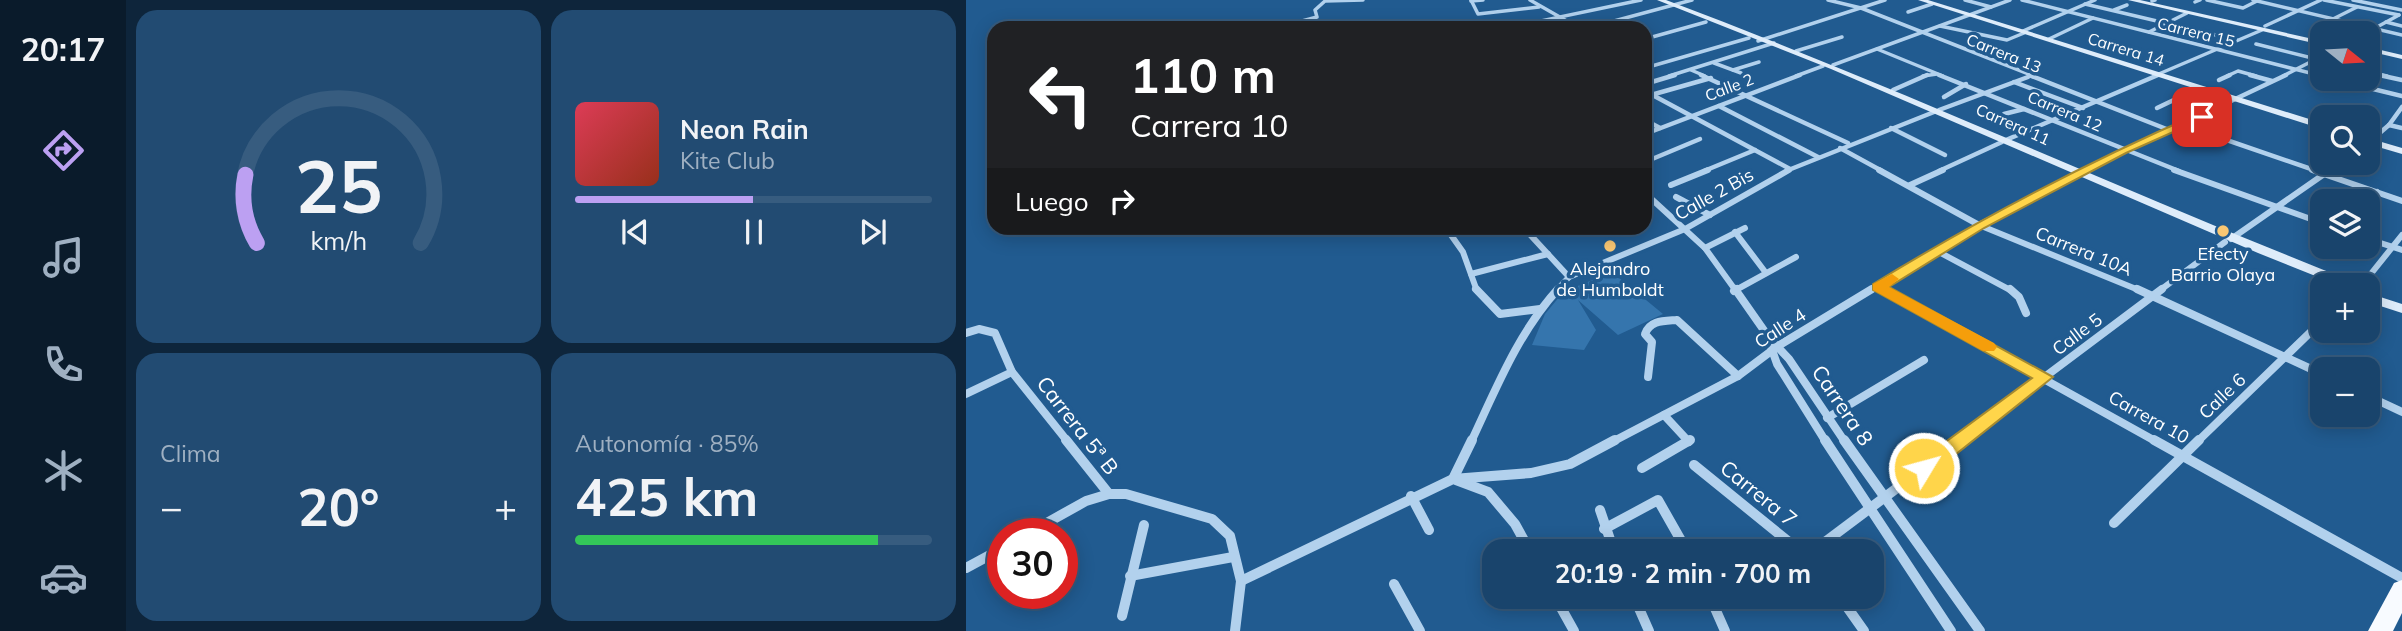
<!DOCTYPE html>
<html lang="es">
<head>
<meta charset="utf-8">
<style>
  body { margin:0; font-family:Mulish,sans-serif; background:#224b72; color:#f1f3f6; height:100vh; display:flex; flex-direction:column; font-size:26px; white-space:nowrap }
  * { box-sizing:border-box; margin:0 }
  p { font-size:23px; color:#9fb0c2 }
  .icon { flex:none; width:38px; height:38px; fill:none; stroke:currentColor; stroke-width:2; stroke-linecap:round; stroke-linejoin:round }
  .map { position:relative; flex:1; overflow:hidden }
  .sheet { display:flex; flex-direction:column; gap:10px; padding:10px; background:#0e253b; width:840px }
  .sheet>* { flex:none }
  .banner { position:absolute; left:21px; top:21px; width:665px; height:214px; border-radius:21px; box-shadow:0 4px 18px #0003,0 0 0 2px #375c7f; background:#202124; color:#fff; overflow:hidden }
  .needle { width:46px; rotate:108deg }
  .buttons { position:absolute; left:1344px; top:21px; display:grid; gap:14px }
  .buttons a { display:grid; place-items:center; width:70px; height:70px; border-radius:14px; background:#19446c; box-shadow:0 4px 18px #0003,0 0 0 2px #375c7f; font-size:35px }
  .speed { position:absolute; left:21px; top:518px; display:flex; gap:14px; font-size:35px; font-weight:700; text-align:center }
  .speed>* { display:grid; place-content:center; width:91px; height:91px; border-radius:50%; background:#19446c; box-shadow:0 4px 18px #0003,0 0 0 2px #375c7f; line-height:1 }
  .speed .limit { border:10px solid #d22; background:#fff; color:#111 }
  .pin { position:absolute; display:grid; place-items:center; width:60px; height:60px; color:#fff; margin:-30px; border-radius:14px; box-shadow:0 4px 10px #0006 }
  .me { position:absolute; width:77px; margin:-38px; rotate:53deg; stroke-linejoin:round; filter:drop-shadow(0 0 5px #0008) }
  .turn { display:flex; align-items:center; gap:24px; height:147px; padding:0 28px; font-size:32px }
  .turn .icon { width:91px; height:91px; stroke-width:2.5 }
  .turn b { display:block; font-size:49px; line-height:60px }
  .then { display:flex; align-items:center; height:66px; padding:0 28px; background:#0003; gap:14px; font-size:26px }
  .big { font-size:52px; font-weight:700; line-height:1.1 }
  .sheet .tile { flex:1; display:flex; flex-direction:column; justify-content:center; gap:10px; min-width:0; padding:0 24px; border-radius:21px; background:#224b72 }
  .sheet .dial { align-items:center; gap:0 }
  .dial svg { height:182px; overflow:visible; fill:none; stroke:#375c7f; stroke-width:7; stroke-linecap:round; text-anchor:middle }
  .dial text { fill:#f1f3f6; stroke:none }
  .song { display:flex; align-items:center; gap:21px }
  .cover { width:84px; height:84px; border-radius:10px; background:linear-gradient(135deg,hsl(350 70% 55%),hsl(10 70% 35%)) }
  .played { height:7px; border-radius:4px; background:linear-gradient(90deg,#bca0f2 50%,#375c7f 50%) }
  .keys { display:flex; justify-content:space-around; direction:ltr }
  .heat { display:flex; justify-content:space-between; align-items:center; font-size:38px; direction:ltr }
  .charge { height:10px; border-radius:5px; background:linear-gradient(90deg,#34c759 85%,#375c7f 0) }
  .sheet .tiles { flex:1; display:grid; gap:10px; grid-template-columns:repeat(2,1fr) }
  .trip { position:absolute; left:516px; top:539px; width:402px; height:70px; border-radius:21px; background:#19446c; box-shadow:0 4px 18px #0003,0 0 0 2px #375c7f; font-weight:700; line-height:70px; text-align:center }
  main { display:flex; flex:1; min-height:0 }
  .menu { display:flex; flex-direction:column; width:126px; justify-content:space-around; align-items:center; background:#0a1b2b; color:#9fb0c2 }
  .menu .icon { width:49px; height:49px }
  .menu .selected { color:#bca0f2 }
  .menu b { font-size:32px; color:#f1f3f6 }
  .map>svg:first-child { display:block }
</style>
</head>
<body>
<main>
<nav class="menu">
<b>20:17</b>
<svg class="icon selected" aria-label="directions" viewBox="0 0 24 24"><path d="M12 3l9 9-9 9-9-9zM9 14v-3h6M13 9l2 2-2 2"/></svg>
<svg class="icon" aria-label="music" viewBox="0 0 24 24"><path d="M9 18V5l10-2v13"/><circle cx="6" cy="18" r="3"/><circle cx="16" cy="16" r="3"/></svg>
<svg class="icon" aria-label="phone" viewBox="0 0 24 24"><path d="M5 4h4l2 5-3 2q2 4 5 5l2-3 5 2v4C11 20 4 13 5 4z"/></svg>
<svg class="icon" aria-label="climate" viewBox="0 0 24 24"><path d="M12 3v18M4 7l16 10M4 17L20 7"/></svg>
<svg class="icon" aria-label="car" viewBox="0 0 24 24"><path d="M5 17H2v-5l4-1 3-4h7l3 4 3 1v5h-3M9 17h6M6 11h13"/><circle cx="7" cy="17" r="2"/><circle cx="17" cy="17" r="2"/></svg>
</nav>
<section class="sheet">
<div class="tiles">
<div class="tile dial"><svg viewBox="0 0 100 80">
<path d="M14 69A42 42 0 1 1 86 69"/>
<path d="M14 69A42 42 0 0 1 9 39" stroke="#bca0f2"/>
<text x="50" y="56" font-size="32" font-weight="700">25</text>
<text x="50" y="72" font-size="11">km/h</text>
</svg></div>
<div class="tile">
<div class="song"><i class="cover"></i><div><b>Neon Rain</b><p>Kite Club</p></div></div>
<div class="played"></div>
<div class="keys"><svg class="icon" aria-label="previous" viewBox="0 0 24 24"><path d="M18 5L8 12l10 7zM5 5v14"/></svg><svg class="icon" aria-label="pause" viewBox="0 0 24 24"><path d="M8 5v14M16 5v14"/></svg><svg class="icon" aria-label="next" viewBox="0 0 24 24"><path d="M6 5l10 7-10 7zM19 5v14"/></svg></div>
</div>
<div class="tile"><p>Clima</p>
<div class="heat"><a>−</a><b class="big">20°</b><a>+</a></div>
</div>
<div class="tile"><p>Autonomía · 85%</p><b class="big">425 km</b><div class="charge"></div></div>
</div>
</section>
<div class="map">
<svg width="1436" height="631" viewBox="0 0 1436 631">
  <rect width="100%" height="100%" fill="#215b90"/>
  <polygon fill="#3575ad" points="646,272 697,314 652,335 612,300 630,330 618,350 566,345 579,314 594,296 609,297 602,290"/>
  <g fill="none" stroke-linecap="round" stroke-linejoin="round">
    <g stroke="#b2d1ed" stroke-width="3.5">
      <polyline points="505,0 512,14 573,7"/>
      <polyline points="564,0 613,28"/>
      <polyline points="862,0 895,8 1068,76"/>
      <polyline points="999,0 1025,7"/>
      <polyline points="1056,0 1356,76"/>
      <polyline points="1241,0 1277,8 1291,1"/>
      <polyline points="1287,0 1436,35"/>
      <polyline points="1358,0 1433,15"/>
      <polyline points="1387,0 1436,10"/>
      <polyline points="505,1 517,0"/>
      <polyline points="1186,1 1189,0"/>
      <polyline points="1229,2 1234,0"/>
      <polyline points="1119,4 1271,40"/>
      <polyline points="1148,10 1161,5"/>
      <polyline points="942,12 966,4"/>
      <polyline points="1367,19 1391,7"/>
      <polyline points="336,21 351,17 349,10 359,1 397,0"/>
      <polyline points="1420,22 1436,26"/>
      <polyline points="974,26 1041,40 1058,33"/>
      <polyline points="1299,26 1355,0"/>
      <polyline points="541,28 675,0"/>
      <polyline points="622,28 726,0"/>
      <polyline points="1057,31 1129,0"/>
      <polyline points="1183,32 1221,13"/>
      <polyline points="1400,33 1433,15"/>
      <polyline points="679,39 740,22"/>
      <polyline points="1083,39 1127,18"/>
      <polyline points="792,41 919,0"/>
      <polyline points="1290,44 1350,59"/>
      <polyline points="911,49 977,76"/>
      <polyline points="830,51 876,37"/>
      <polyline points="748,63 775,73"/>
      <polyline points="867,65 1044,0"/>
      <polyline points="679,68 783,38"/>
      <polyline points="725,70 739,76"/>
      <polyline points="767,70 793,62"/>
      <polyline points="1402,72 1421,76"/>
      <polyline points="703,76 808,43"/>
      <polyline points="830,76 857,66"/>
      <polyline points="957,76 971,74"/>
      <polyline points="1188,76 1296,30"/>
      <polyline points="1261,76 1272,71 1290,76"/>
      <polyline points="1317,76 1356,56"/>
    </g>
    <g stroke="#b2d1ed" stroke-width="4.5">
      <polyline points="735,75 882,143"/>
      <polyline points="973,75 1213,171"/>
      <polyline points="1063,75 1203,130"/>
      <polyline points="1284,75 1306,81"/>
      <polyline points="1350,75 1356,76"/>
      <polyline points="1413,75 1436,80"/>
      <polyline points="1366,79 1436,96"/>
      <polyline points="1253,80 1264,75"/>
      <polyline points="1048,82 1117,108"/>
      <polyline points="679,84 709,75"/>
      <polyline points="927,90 961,75"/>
      <polyline points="679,91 824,169"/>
      <polyline points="685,95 745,78"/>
      <polyline points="978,97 1000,84"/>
      <polyline points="753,106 852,157"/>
      <polyline points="1191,108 1233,88"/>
      <polyline points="973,110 1062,77"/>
      <polyline points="1038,114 1058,109"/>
      <polyline points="679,120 694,128"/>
      <polyline points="1217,125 1351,171"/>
      <polyline points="1423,125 1436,128"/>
      <polyline points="925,128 979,155"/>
      <polyline points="679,134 834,75"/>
      <polyline points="1040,140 1192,75"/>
      <polyline points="1402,143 1423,125 1436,107"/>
      <polyline points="874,148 916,171"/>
      <polyline points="679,162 734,139"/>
      <polyline points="738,171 789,150"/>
      <polyline points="820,171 968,112"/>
      <polyline points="973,171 1036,142"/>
      <polyline points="1117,171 1320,75"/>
      <polyline points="1362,171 1374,163"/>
    </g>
    <g stroke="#b2d1ed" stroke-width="6">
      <polyline points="913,170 1013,225 1175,291"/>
      <polyline points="1208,170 1356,223"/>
      <polyline points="1346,170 1436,201"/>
      <polyline points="705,185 742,170"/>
      <polyline points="944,185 977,170"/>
      <polyline points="679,193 739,248 770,291"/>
      <polyline points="710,197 744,215"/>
      <polyline points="1400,201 1411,192"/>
      <polyline points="480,228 497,252 511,291"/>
      <polyline points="558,228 603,277"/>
      <polyline points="769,232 800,273"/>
      <polyline points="1265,239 1364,170"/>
      <polyline points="1402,239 1436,250"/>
      <polyline points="739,248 779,228"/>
      <polyline points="971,251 1046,291"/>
      <polyline points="505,274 582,254"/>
      <polyline points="1396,285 1436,235"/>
      <polyline points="912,287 919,291"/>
      <polyline points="590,291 603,277 719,229 823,170"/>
      <polyline points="768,291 830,257"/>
      <polyline points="903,291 1013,225 1120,170"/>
      <polyline points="1193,291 1259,242"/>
    </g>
    <g stroke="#b2d1ed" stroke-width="8">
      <polyline points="510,289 534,314 574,309"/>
      <polyline points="769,289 804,339 823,359 879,442"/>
      <polyline points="916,289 1191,442"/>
      <polyline points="1044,289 1053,297 1060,313"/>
      <polyline points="1171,289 1356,374"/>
      <polyline points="768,291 771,289"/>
      <polyline points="0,333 13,329 29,333 46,372 102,442"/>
      <polyline points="805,347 811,364 860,442"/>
      <path d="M 682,377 L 686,342 L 679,334 C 684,320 698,321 711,320 L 772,376"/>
      <polyline points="0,394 46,372"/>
      <polyline points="1402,396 1436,412"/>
      <polyline points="698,415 723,442"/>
      <polyline points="861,418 958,360"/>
      <path d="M 505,442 C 530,389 552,333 592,289"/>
      <polyline points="646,442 772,376 812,346 906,289"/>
      <polyline points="992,442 1196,289"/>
      <polyline points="1231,442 1356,321"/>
    </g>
    <g stroke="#b2d1ed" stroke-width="10">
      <polyline points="100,440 143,494"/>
      <polyline points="859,440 985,631"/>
      <polyline points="878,440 1014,631"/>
      <polyline points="1188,440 1436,578"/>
      <polyline points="728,465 834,551"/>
      <polyline points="676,468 724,440"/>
      <polyline points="487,479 506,440"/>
      <polyline points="490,480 522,492 549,524 564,551"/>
      <polyline points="445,496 463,530"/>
      <polyline points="634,510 648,551"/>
      <polyline points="1148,523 1233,440"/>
      <polyline points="638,529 692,500 721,551"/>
      <polyline points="61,534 120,501 143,494 160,494 246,519 264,536 275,581 269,631"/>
      <polyline points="847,551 995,440"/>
      <polyline points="0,568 37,548"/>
      <polyline points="164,576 267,557"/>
      <polyline points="275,581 487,479 565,473 604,464 649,440"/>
      <polyline points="428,584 454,631"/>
      <polyline points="589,597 608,631"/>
      <polyline points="668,597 683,631"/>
      <polyline points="744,597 759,631"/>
      <polyline points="874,597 898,631"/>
      <polyline points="156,616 178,525"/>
    </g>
    <g fill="#deecfa" fill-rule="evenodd">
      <path d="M 691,0 L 700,0 C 932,87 1157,191 1388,282 L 1390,285 L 1372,285 L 1292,253 L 865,69 Z"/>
      <polygon points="952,0 962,0 1356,123 1356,129"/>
      <polygon points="1162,0 1174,0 1356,41 1356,45"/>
      <polygon points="1402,47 1436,55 1436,59 1402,51"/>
      <polygon points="1402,138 1436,148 1436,154 1402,144"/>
      <polygon points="1402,293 1436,304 1436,313 1402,302"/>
    </g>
    <polygon fill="#f8fbff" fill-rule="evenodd" points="1436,580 1436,613 1427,631 1402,631 1428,583"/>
  </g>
  <path fill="#ffd54a" stroke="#a68a30" stroke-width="2" d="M 1232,114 L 1241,117 L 1160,153 L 1018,228 L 923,287 L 1087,377 L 965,474 L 951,474 L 948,468 L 951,463 L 1066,378 L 907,290 L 907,284 C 1012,220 1119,163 1232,114 Z"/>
  <polygon fill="#f59e0b" points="926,274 933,279 923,287 1028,343 1031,347 1028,351 1017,351 907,290 907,284"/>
  <g fill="#f9c773" stroke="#215b90" stroke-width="2.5">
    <circle cx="1257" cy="231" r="7"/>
    <circle cx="644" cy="246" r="7"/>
  </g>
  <g text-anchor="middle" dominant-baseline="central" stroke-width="7" stroke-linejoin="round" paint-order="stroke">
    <g font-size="16" fill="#fff" stroke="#215b90">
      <text transform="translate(1230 32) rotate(14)">Carrera 15</text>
      <text transform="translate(1160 49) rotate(17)">Carrera 14</text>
      <text transform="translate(1038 53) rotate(22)">Carrera 13</text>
      <text transform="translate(763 87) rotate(-21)">Calle 2</text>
      <text transform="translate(1099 111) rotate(23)">Carrera 12</text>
      <text transform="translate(1047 124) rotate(24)">Carrera 11</text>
    </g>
    <g font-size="18" fill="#fff" stroke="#215b90">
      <text transform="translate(748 194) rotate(-29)">Calle 2 Bis</text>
      <text transform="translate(1118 251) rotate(22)">Carrera 10A</text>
      <text transform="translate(814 328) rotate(-33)">Calle 4</text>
      <text transform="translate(1111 334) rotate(-37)">Calle 5</text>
      <text transform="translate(1256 396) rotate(-44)">Calle 6</text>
      <text transform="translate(1183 417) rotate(29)">Carrera 10</text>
    </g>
    <g font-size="18" fill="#fff" stroke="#215b90">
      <text x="1257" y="253">Efecty<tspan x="1257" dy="21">Barrio Olaya</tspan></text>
      <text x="644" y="268">Alejandro<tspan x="644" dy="21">de Humboldt</tspan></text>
    </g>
    <g font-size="21" fill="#fff" stroke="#215b90">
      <text transform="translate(877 405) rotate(56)">Carrera 8</text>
      <text transform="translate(112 425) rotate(52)">Carrera 5ª B</text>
      <text transform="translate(793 493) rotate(39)">Carrera 7</text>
    </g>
  </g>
</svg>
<div class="buttons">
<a><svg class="needle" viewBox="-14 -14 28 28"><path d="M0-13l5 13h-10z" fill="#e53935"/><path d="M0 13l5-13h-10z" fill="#9fb0c2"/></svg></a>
<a><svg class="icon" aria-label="search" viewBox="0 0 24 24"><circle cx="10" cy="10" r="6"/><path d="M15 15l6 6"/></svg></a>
<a><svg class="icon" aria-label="layers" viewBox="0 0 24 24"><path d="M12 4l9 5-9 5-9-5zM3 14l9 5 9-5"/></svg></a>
<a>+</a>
<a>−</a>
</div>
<div class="speed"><div class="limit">30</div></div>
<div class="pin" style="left:1236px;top:117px;background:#d93025"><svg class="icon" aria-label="arrive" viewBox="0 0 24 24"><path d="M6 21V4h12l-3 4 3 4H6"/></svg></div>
<svg class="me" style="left:958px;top:468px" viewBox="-20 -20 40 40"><circle r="17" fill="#ffd54a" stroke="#fff" stroke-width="3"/><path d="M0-11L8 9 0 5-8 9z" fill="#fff"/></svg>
<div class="trip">20:19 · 2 min · 700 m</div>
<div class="banner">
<div class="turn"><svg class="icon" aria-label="left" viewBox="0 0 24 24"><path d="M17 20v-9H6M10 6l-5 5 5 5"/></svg><div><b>110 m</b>Carrera 10</div></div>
<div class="then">Luego<svg class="icon" aria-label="right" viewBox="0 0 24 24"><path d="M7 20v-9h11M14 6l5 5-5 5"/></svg></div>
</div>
</div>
</main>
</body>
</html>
